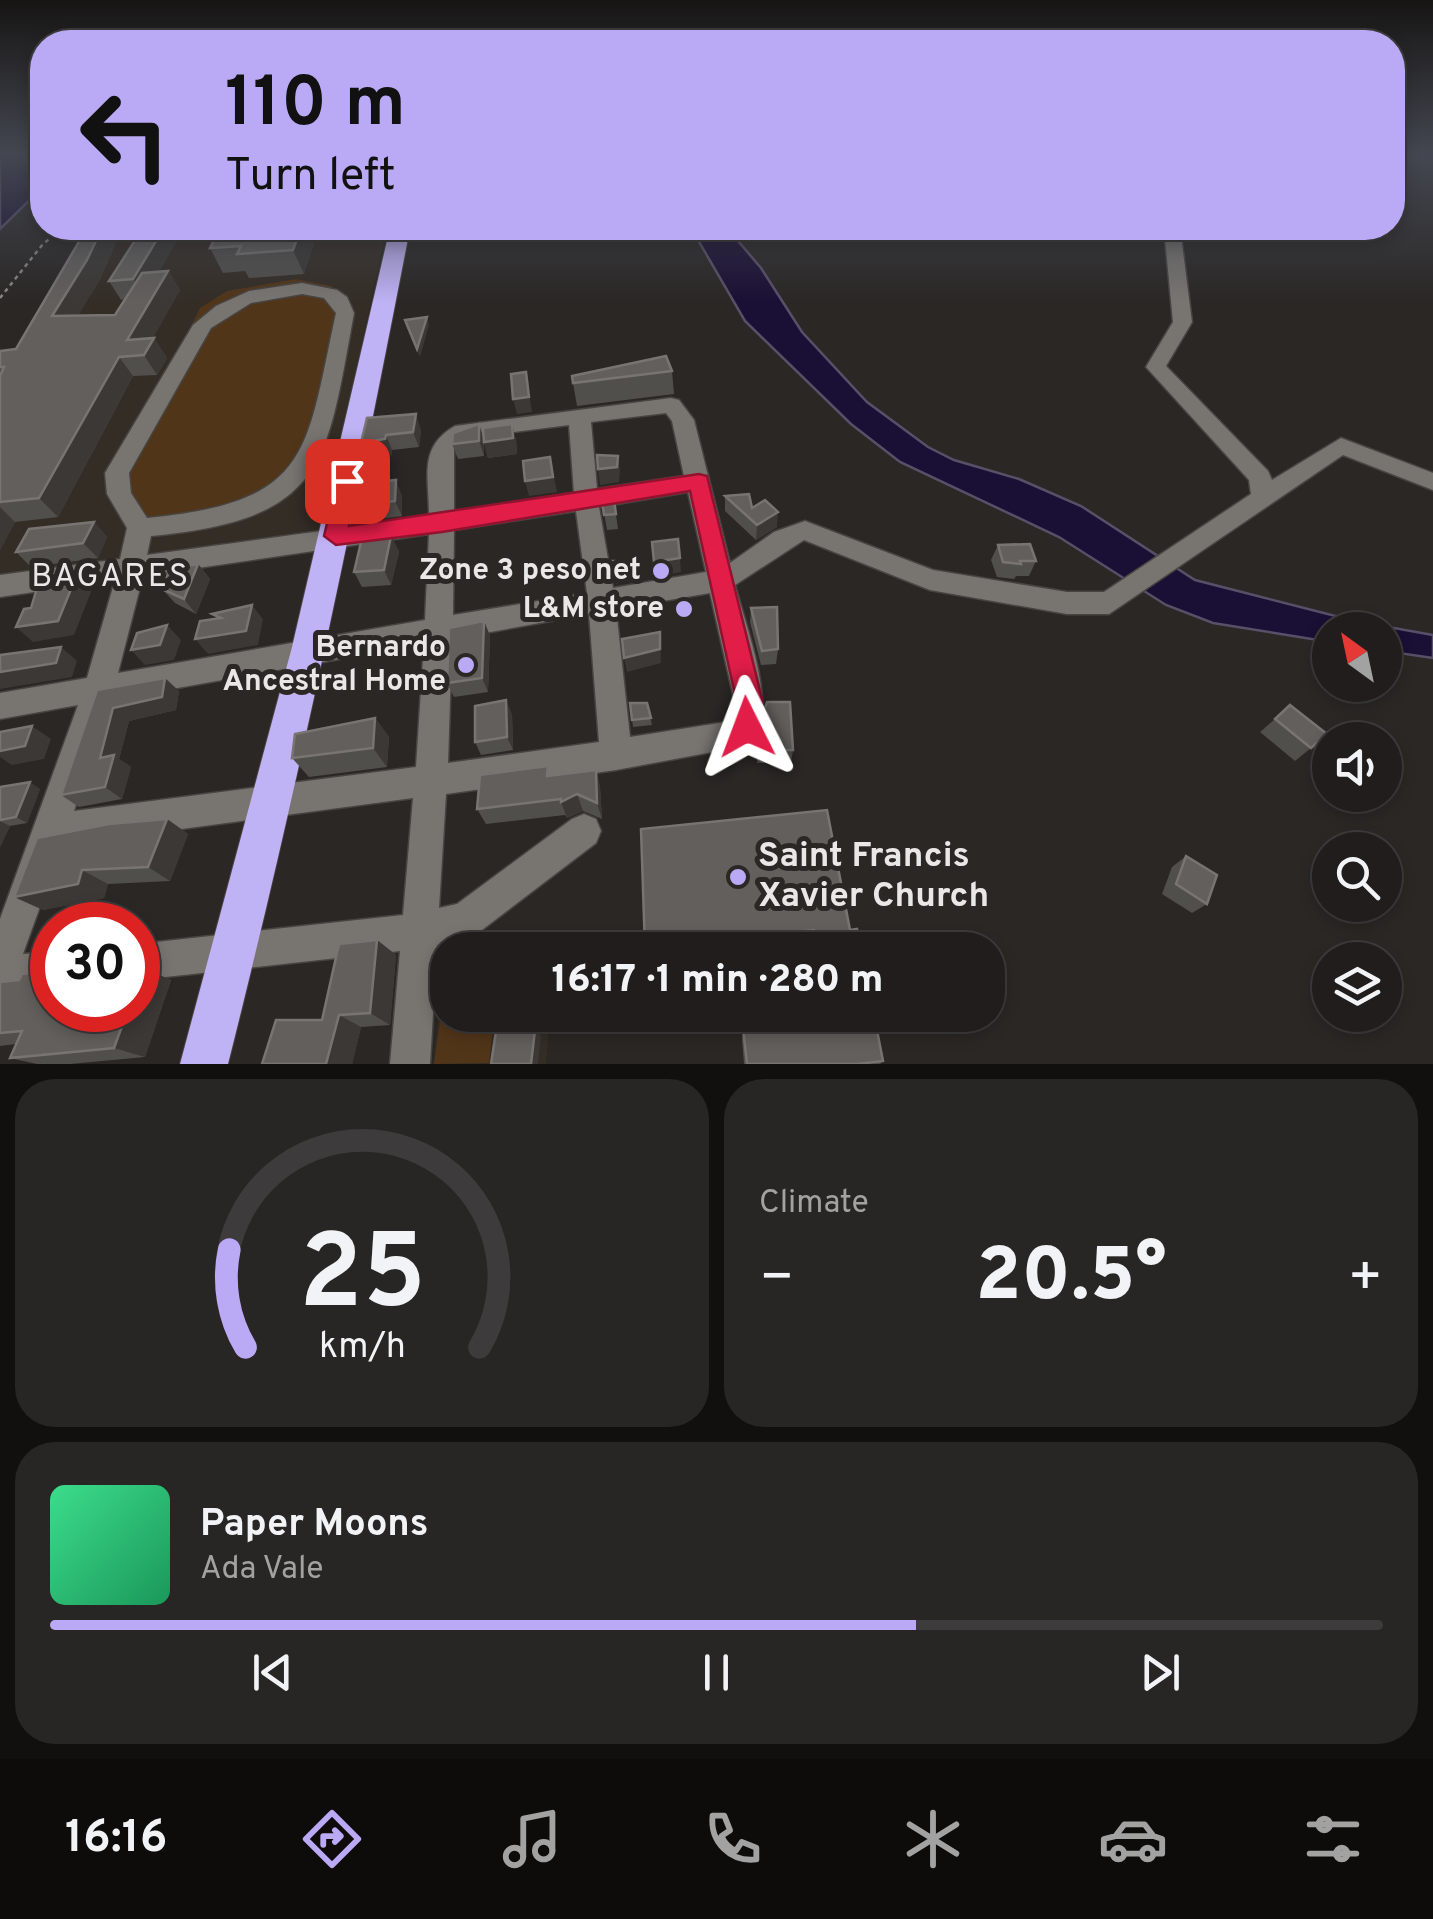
<!DOCTYPE html>
<html lang="en">
<head>
<meta charset="utf-8">
<style>
  body { margin:0; font-family:Overpass,sans-serif; background:#282625; color:#f1f3f6; height:100vh; display:flex; flex-direction:column; font-size:38px; white-space:nowrap }
  * { box-sizing:border-box; margin:0 }
  p { font-size:32px; color:#a2a2a3 }
  .icon { flex:none; width:55px; height:55px; fill:none; stroke:currentColor; stroke-width:2; stroke-linecap:round; stroke-linejoin:round }
  .map { position:relative; height:1064px; overflow:hidden }
  .details { display:flex; flex-direction:column; gap:15px; padding:15px; background:#12100f; flex:1 }
  .details>* { flex:none }
  .top-card { position:absolute; left:30px; top:30px; width:1375px; height:210px; border-radius:40px; box-shadow:0 5px 15px #0003,0 0 0 2px #3d3b3b; background:#baaaf6; color:#111; overflow:hidden }
  .needle { width:65px; rotate:327deg }
  .fabs { position:absolute; left:1312px; top:612px; display:grid; gap:20px }
  .fabs a { display:grid; place-items:center; width:90px; height:90px; border-radius:50%; background:#201d1c; box-shadow:0 5px 15px #0003,0 0 0 2px #3d3b3b; font-size:50px }
  .speed { position:absolute; left:30px; top:902px; display:flex; gap:20px; font-size:50px; font-weight:700; text-align:center }
  .speed>* { display:grid; place-content:center; width:130px; height:130px; border-radius:50%; background:#201d1c; box-shadow:0 5px 15px #0003,0 0 0 2px #3d3b3b; line-height:1 }
  .speed .limit { border:15px solid #d22; background:#fff; color:#111 }
  .pin { position:absolute; display:grid; place-items:center; width:85px; height:85px; color:#fff; margin:-42px; border-radius:20px; box-shadow:0 5px 15px #0006 }
  .me { position:absolute; width:110px; margin:-55px; rotate:357deg; stroke-linejoin:round; filter:drop-shadow(0 0 8px #0008) }
  .turn { display:flex; align-items:center; gap:35px; height:210px; padding:0 30px; font-size:45px }
  .turn .icon { width:130px; height:130px; stroke-width:2.5 }
  .turn b { display:block; font-size:70px; line-height:85px }
  .big { font-size:75px; font-weight:800; line-height:1.1 }
  .details .tile { flex:1; display:flex; flex-direction:column; justify-content:center; gap:15px; min-width:0; padding:0 35px; border-radius:40px; background:#282625 }
  .details .dial { align-items:center; gap:0 }
  .dial svg { height:260px; overflow:visible; fill:none; stroke:#3d3b3b; stroke-width:7; stroke-linecap:round; text-anchor:middle }
  .dial text { fill:#f1f3f6; stroke:none }
  .song { display:flex; align-items:center; gap:30px }
  .cover { width:120px; height:120px; border-radius:15px; background:linear-gradient(135deg,hsl(150 70% 55%),hsl(150 70% 35%)) }
  .played { height:10px; border-radius:5px; background:linear-gradient(90deg,#baaaf6 65%,#3d3b3b 65%) }
  .keys { display:flex; justify-content:space-around; direction:ltr }
  .heat { display:flex; justify-content:space-between; align-items:center; font-size:55px; direction:ltr }
  .details .tiles { flex:1; display:grid; gap:15px; grid-template-columns:1fr 1fr }
  .tile:last-child { grid-column:span 2 }
  .trip { position:absolute; left:430px; top:932px; width:575px; height:100px; border-radius:40px; background:#201d1c; box-shadow:0 5px 15px #0003,0 0 0 2px #3d3b3b; font-weight:800; line-height:100px; text-align:center }
  .tabs { display:flex; height:160px; justify-content:space-around; align-items:center; background:#0d0c0b; color:#a2a2a3 }
  .tabs .icon { width:70px; height:70px }
  .tabs .current { color:#baaaf6 }
  .tabs b { font-size:45px; color:#f1f3f6 }
  .map>svg:first-child { display:block }
</style>
</head>
<body>
<div class="map">
<svg width="1433" height="1064" viewBox="0 0 1433 1064">
  <rect width="100%" height="100%" fill="#2a2725"/>
  <g fill="#342d26">
    <polygon points="169,228 387,228 321,529 0,577 0,410 100,234"/>
    <polygon points="556,930 555,950 448,950 448,1015 550,1015 546,1064 433,1064 448,936"/>
  </g>
  <g fill="#513519">
    <polygon points="296,279 331,286 343,312 306,456 271,498 190,522 142,516 115,481 200,308 227,291"/>
    <polygon points="447,972 448,1015 494,1015 489,1063 434,1064"/>
  </g>
  <g fill="#1a0f34" stroke="#585069" stroke-width="2.5">
    <polygon points="0,154 42,154 42,188 0,229"/>
    <polygon points="691,228 727,228 761,268 802,332 867,402 928,447 954,460 1019,479 1081,506 1195,580 1355,621 1433,635 1433,658 1385,651 1385,630 1330,630 1330,642 1213,623 1166,605 1059,537 900,462 851,424 745,321"/>
  </g>
  <g fill="none" stroke-linecap="round" stroke-linejoin="round">
    <defs>
      <path id="minor" d="M 1164,228 L 1180,228 L 1192,322 L 1166,366 L 1268,471 L 1272,480 L 1341,438 L 1433,473 L 1433,490 L 1343,455 L 1109,614 L 1067,614 L 930,590 L 804,540 L 735,585 C 745,625 781,713 750,745 L 616,770 L 446,794 L 439,908 L 457,904 L 572,819 L 584,814 L 596,819 L 601,831 L 596,843 L 478,933 L 437,945 L 430,1064 L 390,1064 L 400,951 L 138,980 L 138,944 L 403,915 L 413,798 L 62,845 L 23,954 L 52,952 L 52,988 L 0,994 L 0,919 L 78,705 L 0,719 L 0,693 L 87,678 L 115,580 L 0,597 L 0,575 L 120,559 L 127,528 L 107,494 L 105,473 L 193,325 L 216,306 L 249,291 L 302,283 L 337,290 L 347,297 L 354,313 C 326,466 326,519 151,536 L 147,555 L 429,516 C 429,476 418,447 455,426 L 671,398 L 679,400 L 694,420 L 730,563 L 774,532 L 805,521 L 933,570 L 1067,592 L 1104,592 L 1251,494 L 1249,480 L 1146,367 L 1173,322 ZM 302,294 L 324,298 L 336,313 C 305,456 311,502 147,518 L 131,493 L 129,473 L 211,328 L 251,303 ZM 666,413 L 672,421 L 684,476 L 597,489 L 591,422 ZM 569,425 L 574,493 L 454,512 L 454,446 L 468,438 ZM 688,492 L 706,572 L 613,588 L 599,507 ZM 576,511 L 587,593 L 453,615 L 454,530 ZM 429,534 L 425,620 L 118,673 L 143,576 ZM 710,593 L 734,699 L 732,721 L 630,737 L 616,609 ZM 589,614 L 599,742 L 448,763 L 452,639 ZM 424,644 L 416,767 L 74,811 L 110,700 Z"/>
      <path id="highway" d="M 390,228 L 410,228 C 356,508 298,787 228,1064 L 180,1064 L 292,647 Z"/>
    </defs>
    <use href="#minor" stroke="#474442" stroke-width="3"/>
    <use href="#highway" stroke="#474442" stroke-width="2"/>
    <polyline stroke="#8a8785" stroke-width="2.5" stroke-dasharray="4 4" stroke-linecap="butt" points="0,298 43,244 63,228"/>
    <use href="#minor" fill="#787571" fill-rule="evenodd"/>
    <use href="#highway" fill="#bfb2f5" fill-rule="evenodd"/>
  </g>
  <g fill="#514f4c">
    <polygon points="143,228 182,228 183,229 159,272 168,271 180,290 152,339 154,338 167,358 157,375 133,376 58,517 15,522 0,550 0,351 16,349 118,238 100,279 78,315 115,315 125,299 121,300 109,281"/>
    <polygon points="318,230 304,274 249,278 245,271 223,273 210,248"/>
    <polygon points="672,371 674,394 577,406 573,383"/>
    <polygon points="367,418 421,430 419,447 392,450 392,455 368,458 361,443"/>
    <polygon points="479,424 484,440 516,439 517,454 488,458 484,442 484,456 458,459 452,444"/>
    <polygon points="613,493 618,529 607,530 601,495"/>
    <polygon points="402,496 402,516 380,519 373,504"/>
    <polygon points="725,496 752,508 777,527 756,540 725,511"/>
    <polygon points="94,522 107,537 98,558 31,567 16,552"/>
    <polygon points="391,536 399,552 391,585 362,587 354,572"/>
    <polygon points="998,545 1036,561 1029,576 1016,576 1014,579 997,577 991,560"/>
    <polygon points="198,564 210,579 196,614 175,603 162,589"/>
    <polygon points="751,608 778,649 776,664 761,665 750,622"/>
    <polygon points="484,621 490,636 488,692 454,697 447,683"/>
    <polygon points="97,690 179,691 176,710 129,721 119,759 131,767 122,799 79,807 61,795"/>
    <polygon points="630,703 647,703 652,725 633,727"/>
    <polygon points="512,714 513,750 481,755 475,742"/>
    <polygon points="375,718 389,737 387,767 309,777 292,758"/>
    <polygon points="1275,719 1311,748 1295,761 1260,732"/>
    <polygon points="758,728 793,750 791,763 757,763"/>
    <polygon points="596,770 600,787 602,819 583,811 567,818 565,815 486,824 477,809 551,776"/>
    <polygon points="0,787 40,789 27,823 10,826 0,847"/>
    <polygon points="167,819 188,834 170,881 108,884 104,898 43,910 37,838"/>
    <polygon points="641,829 850,930 861,950 809,950 809,946 777,950 646,950"/>
    <polygon points="1186,856 1207,904 1192,913 1162,894 1172,867"/>
    <polygon points="377,940 396,955 390,1025 361,1027 352,1064 262,1064 322,1020"/>
    <polygon points="143,968 171,980 145,1057 70,1064 37,1064 10,1058 16,1044 0,1046 0,982"/>
    <polygon points="819,1015 874,1015 883,1061 880,1064 744,1064 742,1040 743,1028 820,1019"/>
  </g>
  <g fill="#3b3835">
    <polygon points="102,228 111,228 118,238 100,279 66,335 52,316"/>
    <polygon points="164,228 182,228 183,229 145,298 133,279"/>
    <polygon points="301,228 317,228 318,230 304,274 293,250"/>
    <polygon points="168,271 180,290 143,355 127,340"/>
    <polygon points="427,317 429,325 420,357 417,349"/>
    <polygon points="154,338 167,358 157,375 144,355"/>
    <polygon points="119,357 133,376 58,517 39,498"/>
    <polygon points="526,372 532,412 517,414 513,399"/>
    <polygon points="416,414 421,430 419,447 413,432"/>
    <polygon points="479,424 484,440 484,456 479,441"/>
    <polygon points="512,424 516,439 517,454 488,458 484,442"/>
    <polygon points="386,435 392,450 392,455 368,458 361,443"/>
    <polygon points="618,456 620,471 619,482 600,485 598,469"/>
    <polygon points="550,457 557,492 529,496 525,481"/>
    <polygon points="396,480 402,496 402,516 395,501"/>
    <polygon points="0,507 15,522 0,550"/>
    <polygon points="778,512 777,527 756,540 757,525"/>
    <polygon points="94,522 107,537 98,558 83,543"/>
    <polygon points="391,536 399,552 391,585 384,570"/>
    <polygon points="680,558 681,572 655,577 654,562"/>
    <polygon points="629,561 629,581 616,584 615,576"/>
    <polygon points="198,564 210,579 196,614 184,599"/>
    <polygon points="78,572 93,587 74,635 33,642 16,627"/>
    <polygon points="252,605 263,619 258,645 208,654 195,639"/>
    <polygon points="484,621 490,636 488,692 482,678"/>
    <polygon points="167,625 181,640 174,660 145,665 131,650"/>
    <polygon points="660,632 661,663 627,672 624,658"/>
    <polygon points="61,647 77,661 72,677 0,689 0,672"/>
    <polygon points="165,678 179,691 176,710 129,721 119,759 131,767 122,799 105,787 100,758 113,708"/>
    <polygon points="506,700 512,714 513,750 507,737"/>
    <polygon points="375,718 389,737 387,767 373,748"/>
    <polygon points="32,726 51,739 44,759 12,765 0,757 0,751"/>
    <polygon points="596,770 600,787 602,819 597,803"/>
    <polygon points="30,782 40,789 27,823 16,817"/>
    <polygon points="577,794 583,811 567,818 561,802"/>
    <polygon points="167,819 188,834 170,881 148,867"/>
    <polygon points="0,821 10,826 0,847"/>
    <polygon points="82,870 108,884 104,898 43,910 14,897"/>
    <polygon points="377,940 396,955 390,1025 370,1013"/>
    <polygon points="143,968 171,980 145,1057 114,1048 128,1010 138,1010 138,984"/>
    <polygon points="339,1015 361,1027 352,1064 326,1064"/>
    <polygon points="535,1030 541,1036 538,1064 531,1064"/>
  </g>
  <g fill="#625f5c" stroke="#777472" stroke-width="2.5">
    <polygon points="87,228 102,228 87,260 52,316 115,315 142,273 168,271 127,340 154,338 144,355 119,357 39,498 0,502 0,376 4,367 0,367 0,351 16,349"/>
    <polygon points="143,228 164,228 133,279 109,281"/>
    <polygon points="220,228 301,228 293,250 237,254 241,246 210,248"/>
    <polygon points="427,317 417,349 405,320"/>
    <polygon points="666,356 672,371 573,383 572,376"/>
    <polygon points="526,372 529,397 513,399 511,374"/>
    <polygon points="416,414 413,432 386,435 385,439 361,443 367,418"/>
    <polygon points="479,424 479,441 452,444 453,433"/>
    <polygon points="512,424 513,438 484,442 483,428"/>
    <polygon points="597,455 618,456 617,467 598,469"/>
    <polygon points="550,457 553,477 525,481 523,461"/>
    <polygon points="396,480 395,501 373,504 378,482"/>
    <polygon points="613,493 616,514 604,515 601,495"/>
    <polygon points="749,494 752,508 765,500 778,512 757,525 725,496"/>
    <polygon points="94,522 83,543 16,552 29,529"/>
    <polygon points="391,536 384,570 354,572 362,538"/>
    <polygon points="678,539 680,558 654,562 652,542"/>
    <polygon points="1030,544 1036,561 1020,561 1021,564 1003,562 998,545"/>
    <polygon points="612,561 629,561 628,574 615,576"/>
    <polygon points="198,564 184,599 162,589 170,569"/>
    <polygon points="78,572 58,621 16,627 24,609 31,608 40,578"/>
    <polygon points="252,605 246,631 195,639 200,621 221,618 212,614"/>
    <polygon points="777,607 778,649 762,651 751,608"/>
    <polygon points="484,621 482,678 447,683 449,628"/>
    <polygon points="167,625 160,645 131,650 137,633"/>
    <polygon points="660,632 660,649 624,658 622,639"/>
    <polygon points="61,647 56,663 0,672 0,655"/>
    <polygon points="165,678 162,697 113,708 100,758 114,755 105,787 61,795 97,690"/>
    <polygon points="506,700 507,737 475,742 475,706"/>
    <polygon points="767,702 790,702 793,750 758,750 758,728"/>
    <polygon points="630,703 647,703 651,718 632,720"/>
    <polygon points="1290,705 1327,734 1311,748 1275,719"/>
    <polygon points="375,718 373,748 292,758 295,734"/>
    <polygon points="32,726 25,746 0,751 0,732"/>
    <polygon points="548,766 547,776 596,770 597,803 577,794 561,802 561,799 477,809 480,775"/>
    <polygon points="30,782 16,817 0,820 0,787"/>
    <polygon points="827,810 850,930 857,929 861,950 818,950 814,930 645,949 641,829"/>
    <polygon points="167,819 148,867 82,870 78,884 14,897 37,838 109,824"/>
    <polygon points="1186,856 1217,875 1207,904 1176,884"/>
    <polygon points="939,934 945,950 882,950 882,939 907,943"/>
    <polygon points="377,940 370,1013 339,1015 326,1064 262,1064 276,1020 322,1020 339,944"/>
    <polygon points="138,968 143,968 138,984"/>
    <polygon points="52,971 52,1010 128,1010 114,1048 10,1058 22,1031 0,1033 0,982 19,980 22,974"/>
    <polygon points="828,1015 874,1015 883,1061 857,1064 747,1064 743,1028 829,1018"/>
    <polygon points="535,1030 531,1064 491,1064 496,1031"/>
  </g>
  <linearGradient id="sky" x2="0" y2="1"><stop stop-color="#171514"/><stop offset="0.51" stop-color="#444751"/><stop offset="1" stop-color="#444751" stop-opacity="0"/></linearGradient>
  <rect width="1433" height="303" fill="url(#sky)"/>
  <polygon fill="#e11d48" stroke="#92132f" stroke-width="2.5" points="347,473 358,481 349,526 699,474 707,476 762,699 757,736 747,739 737,736 733,727 736,699 690,491 442,532 336,545 324,536 337,481"/>
  <g fill="#baaaf6" stroke="#2a2725" stroke-width="4">
    <circle cx="661" cy="571" r="10"/>
    <circle cx="684" cy="609" r="10"/>
    <circle cx="466" cy="665" r="10"/>
    <circle cx="738" cy="877" r="10"/>
  </g>
  <g text-anchor="middle" dominant-baseline="central" stroke-width="10" stroke-linejoin="round" paint-order="stroke">
    <g font-size="30" font-weight="bold" fill="#eae8e6" stroke="#2a2725" text-anchor="end">
      <text x="641" y="571">Zone 3 peso net</text>
      <text x="664" y="609">L&amp;M store</text>
      <text x="446" y="648">Bernardo<tspan x="446" dy="34">Ancestral Home</tspan></text>
    </g>
    <g font-size="32" letter-spacing="2.5" fill="#eae8e6" stroke="#2a2725">
      <text x="111" y="578">BAGARES</text>
    </g>
    <g font-size="35" font-weight="bold" fill="#eae8e6" stroke="#2a2725" text-anchor="start">
      <text x="758" y="857">Saint Francis<tspan x="758" dy="40">Xavier Church</tspan></text>
    </g>
  </g>
</svg>
<div class="fabs">
<a><svg class="needle" viewBox="-14 -14 28 28"><path d="M0-13l5 13h-10z" fill="#e53935"/><path d="M0 13l5-13h-10z" fill="#a2a2a3"/></svg></a>
<a><svg class="icon" aria-label="sound" viewBox="0 0 24 24"><path d="M4 9h4l5-4v14l-5-4H4zM17 9q2 3 0 6"/></svg></a>
<a><svg class="icon" aria-label="search" viewBox="0 0 24 24"><circle cx="10" cy="10" r="6"/><path d="M15 15l6 6"/></svg></a>
<a><svg class="icon" aria-label="layers" viewBox="0 0 24 24"><path d="M12 4l9 5-9 5-9-5zM3 14l9 5 9-5"/></svg></a>
</div>
<div class="speed"><div class="limit">30</div></div>
<div class="pin" style="left:347px;top:481px;background:#d93025"><svg class="icon" aria-label="arrive" viewBox="0 0 24 24"><path d="M6 21V4h12l-3 4 3 4H6"/></svg></div>
<svg class="me" style="left:747px;top:727px" viewBox="-20 -20 40 40"><path d="M0-17L14 15 0 8-14 15z" fill="#e11d48" stroke="#fff" stroke-width="4"/></svg>
<div class="trip">16:17 · 1 min · 280 m</div>
<div class="top-card">
<div class="turn"><svg class="icon" aria-label="left" viewBox="0 0 24 24"><path d="M17 20v-9H6M10 6l-5 5 5 5"/></svg><div><b>110 m</b>Turn left</div></div>
</div>
</div>
<section class="details">
<div class="tiles">
<div class="tile dial"><svg viewBox="0 0 100 80">
<path d="M14 69A42 42 0 1 1 86 69"/>
<path d="M14 69A42 42 0 0 1 9 39" stroke="#baaaf6"/>
<text x="50" y="56" font-size="32" font-weight="700">25</text>
<text x="50" y="72" font-size="11">km/h</text>
</svg></div>
<div class="tile"><p>Climate</p>
<div class="heat"><a>−</a><b class="big">20.5°</b><a>+</a></div>
</div>
<div class="tile">
<div class="song"><i class="cover"></i><div><b>Paper Moons</b><p>Ada Vale</p></div></div>
<div class="played"></div>
<div class="keys"><svg class="icon" aria-label="previous" viewBox="0 0 24 24"><path d="M18 5L8 12l10 7zM5 5v14"/></svg><svg class="icon" aria-label="pause" viewBox="0 0 24 24"><path d="M8 5v14M16 5v14"/></svg><svg class="icon" aria-label="next" viewBox="0 0 24 24"><path d="M6 5l10 7-10 7zM19 5v14"/></svg></div>
</div>
</div>
</section>
<nav class="tabs">
<b>16:16</b>
<svg class="icon current" aria-label="directions" viewBox="0 0 24 24"><path d="M12 3l9 9-9 9-9-9zM9 14v-3h6M13 9l2 2-2 2"/></svg>
<svg class="icon" aria-label="music" viewBox="0 0 24 24"><path d="M9 18V5l10-2v13"/><circle cx="6" cy="18" r="3"/><circle cx="16" cy="16" r="3"/></svg>
<svg class="icon" aria-label="phone" viewBox="0 0 24 24"><path d="M5 4h4l2 5-3 2q2 4 5 5l2-3 5 2v4C11 20 4 13 5 4z"/></svg>
<svg class="icon" aria-label="climate" viewBox="0 0 24 24"><path d="M12 3v18M4 7l16 10M4 17L20 7"/></svg>
<svg class="icon" aria-label="car" viewBox="0 0 24 24"><path d="M5 17H2v-5l4-1 3-4h7l3 4 3 1v5h-3M9 17h6M6 11h13"/><circle cx="7" cy="17" r="2"/><circle cx="17" cy="17" r="2"/></svg>
<svg class="icon" aria-label="filters" viewBox="0 0 24 24"><path d="M4 7h16M4 17h16"/><circle cx="9" cy="7" r="2"/><circle cx="15" cy="17" r="2"/></svg>
</nav>
</body>
</html>
